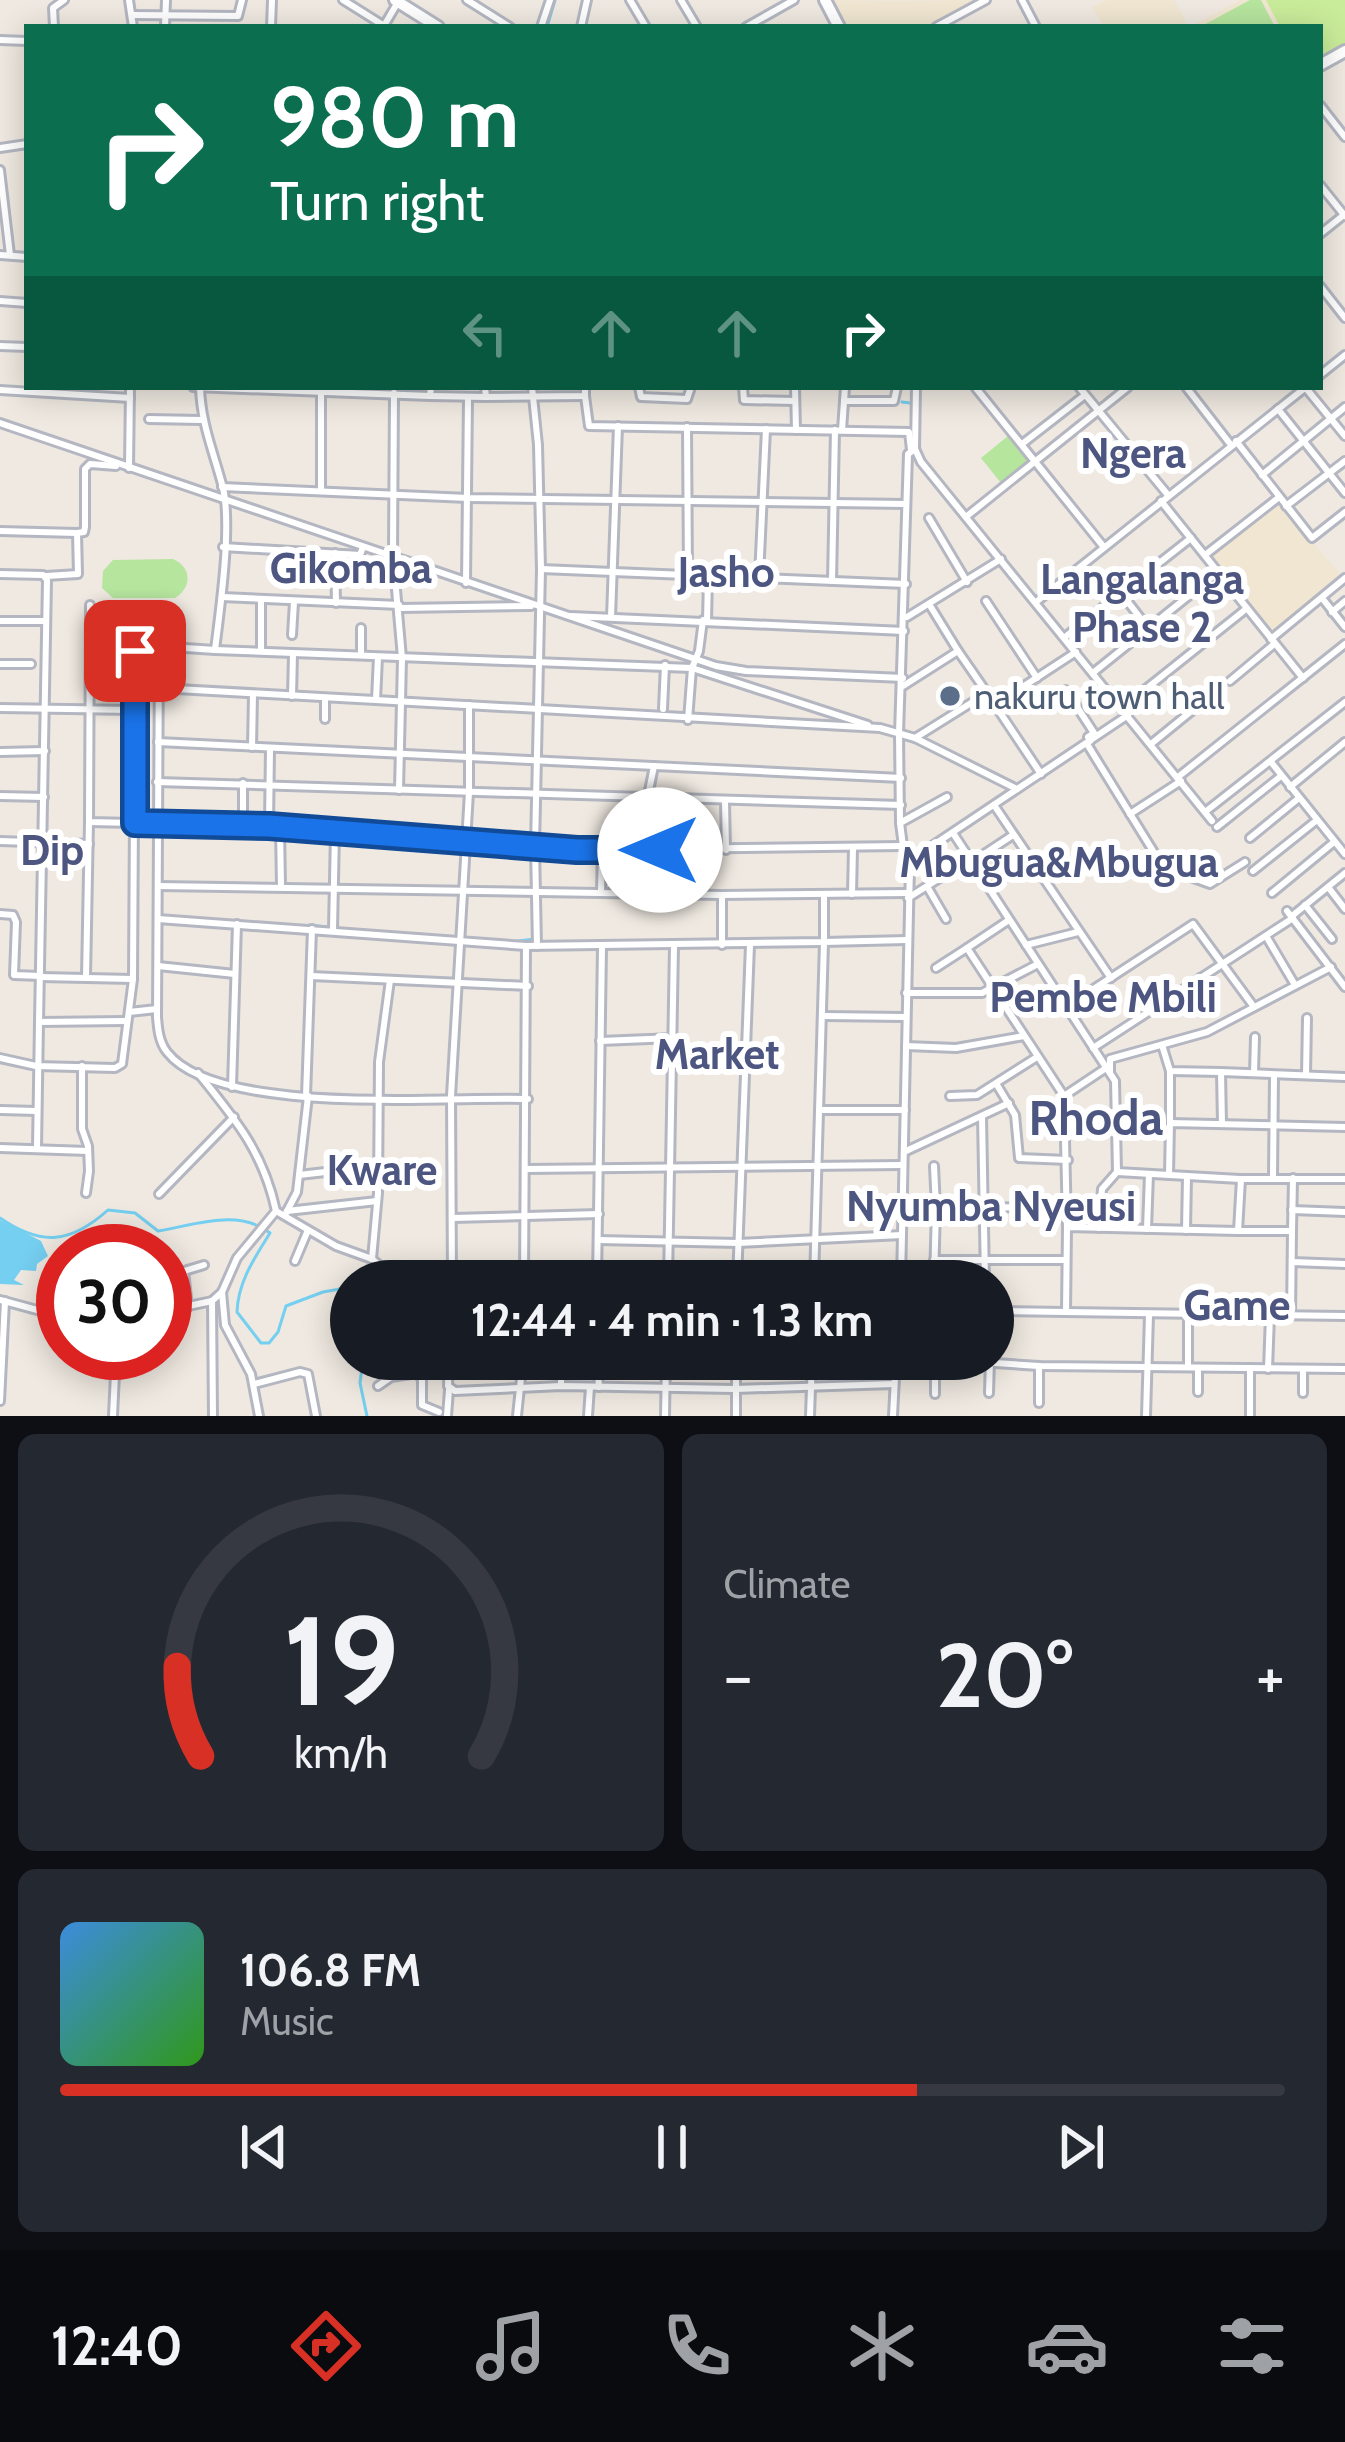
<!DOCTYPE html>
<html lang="en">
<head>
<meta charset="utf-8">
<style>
  body { margin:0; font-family:Cabin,sans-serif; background:#242831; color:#f1f3f6; height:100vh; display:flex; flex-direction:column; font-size:45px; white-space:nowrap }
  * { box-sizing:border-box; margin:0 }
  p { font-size:39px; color:#9ea1a6 }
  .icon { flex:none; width:66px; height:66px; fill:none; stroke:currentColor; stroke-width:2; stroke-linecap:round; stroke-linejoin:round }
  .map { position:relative; height:1416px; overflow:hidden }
  .details { display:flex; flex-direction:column; gap:18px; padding:18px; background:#0d0f14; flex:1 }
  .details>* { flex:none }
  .top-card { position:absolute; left:24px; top:24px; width:1299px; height:366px; border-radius:0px; box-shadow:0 6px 30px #0003; background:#0b6e4f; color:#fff; overflow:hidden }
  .speed { position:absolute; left:36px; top:1224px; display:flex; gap:24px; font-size:60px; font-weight:700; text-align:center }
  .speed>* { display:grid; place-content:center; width:156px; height:156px; border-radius:50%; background:#171b24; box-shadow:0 6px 30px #0003; line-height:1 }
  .speed .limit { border:18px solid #d22; background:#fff; color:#111 }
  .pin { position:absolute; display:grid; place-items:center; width:102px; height:102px; color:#fff; margin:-51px; border-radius:24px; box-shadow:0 6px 18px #0006 }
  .me { position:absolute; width:132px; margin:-66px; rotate:270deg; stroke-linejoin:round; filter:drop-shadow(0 0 9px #0008) }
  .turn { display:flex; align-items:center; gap:42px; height:252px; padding:0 48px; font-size:54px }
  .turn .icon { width:156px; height:156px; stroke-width:2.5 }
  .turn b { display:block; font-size:84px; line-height:102px }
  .lanes { display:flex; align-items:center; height:114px; padding:0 48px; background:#0003; justify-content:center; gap:60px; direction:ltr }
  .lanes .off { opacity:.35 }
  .big { font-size:90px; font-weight:700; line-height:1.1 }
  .details .tile { flex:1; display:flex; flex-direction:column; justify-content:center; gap:18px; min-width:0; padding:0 42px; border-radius:18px; background:#242831 }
  .details .dial { align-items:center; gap:0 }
  .dial svg { height:312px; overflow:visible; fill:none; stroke:#363941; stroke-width:7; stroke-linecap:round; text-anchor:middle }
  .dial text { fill:#f1f3f6; stroke:none }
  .song { display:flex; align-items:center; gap:36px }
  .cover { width:144px; height:144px; border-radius:18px; background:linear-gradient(135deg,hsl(210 70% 55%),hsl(110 70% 35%)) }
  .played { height:12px; border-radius:6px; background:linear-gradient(90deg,#d93025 70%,#363941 70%) }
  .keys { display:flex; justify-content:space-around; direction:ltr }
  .heat { display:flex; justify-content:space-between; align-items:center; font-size:66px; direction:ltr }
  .details .tiles { flex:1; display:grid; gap:18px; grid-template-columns:1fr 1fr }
  .tile:last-child { grid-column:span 2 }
  .trip { position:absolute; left:330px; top:1260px; width:684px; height:120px; border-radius:60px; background:#171b24; box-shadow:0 6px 30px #0003; font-weight:700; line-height:120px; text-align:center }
  .menu { display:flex; height:192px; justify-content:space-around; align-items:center; background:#090b0e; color:#9ea1a6 }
  .menu .icon { width:84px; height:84px }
  .menu .active { color:#d93025 }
  .menu b { font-size:54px; color:#f1f3f6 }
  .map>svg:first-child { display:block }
</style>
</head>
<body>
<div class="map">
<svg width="1345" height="1416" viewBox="0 0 1345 1416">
  <rect width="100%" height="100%" fill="#efe9e1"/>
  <g fill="#f0e6d1">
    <polygon points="828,0 895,1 986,0 934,27 842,27"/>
    <polygon points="1106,0 1174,0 1189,27 1241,0 1267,0 1281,27 1104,27 1092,7"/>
    <polygon points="1277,501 1340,574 1272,631 1211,554"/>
  </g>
  <g fill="#b6e59e">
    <polygon points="1250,0 1261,0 1275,27 1200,27"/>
    <polygon points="1008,436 1028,461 1001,483 981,458"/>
    <path d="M 173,559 C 192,567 192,588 175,598 L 113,598 L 102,588 L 103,571 L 113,560 Z"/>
  </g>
  <polygon fill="#c9ec9a" points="1266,0 1345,0 1345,51 1320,65 1320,27 1280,27"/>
  <polygon fill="#75cff0" points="0,1220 41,1241 48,1256 37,1264 36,1271 21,1270 14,1280 24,1285 0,1284"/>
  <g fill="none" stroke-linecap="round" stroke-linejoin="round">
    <g stroke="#75cff0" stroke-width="3">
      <polyline points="547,27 555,0"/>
      <polyline points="902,402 910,403"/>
      <polyline points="1000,719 1006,728"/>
      <polyline points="220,781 254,782"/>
      <polyline points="540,899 540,942"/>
      <polyline points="309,925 328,927"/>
      <polyline points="418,934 470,939"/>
      <polyline points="510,942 535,939"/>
      <polyline points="542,949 554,949"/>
      <path d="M 0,1218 C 42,1247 71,1243 108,1210 L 135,1213 L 158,1231 C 195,1225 239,1208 270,1233 C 254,1259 238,1282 237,1312 L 261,1343 L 269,1343 L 278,1332 L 286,1306 L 323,1292 L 351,1287"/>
      <polyline points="363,1359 360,1383 367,1416"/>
    </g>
    <defs>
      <g id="street">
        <polyline points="129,0 133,27"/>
        <polyline points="343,0 386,27"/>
        <polyline points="467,0 510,27"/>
        <polyline points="630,0 646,27"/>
        <polyline points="681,0 697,27"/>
        <polyline points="1022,0 1036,27"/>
        <polyline points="132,15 238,16 242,0"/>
        <polyline points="385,24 398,2"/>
        <polyline points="54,27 53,8 64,0"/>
        <polyline points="165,27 166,0"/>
        <polyline points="271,27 272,0"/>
        <polyline points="541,27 550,0"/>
        <polyline points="581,27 587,0"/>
        <polyline points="746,27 794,0"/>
        <polyline points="936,27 986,0"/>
        <polyline points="0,40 27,41"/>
        <polyline points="1320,105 1345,137"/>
        <polyline points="0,148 27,144"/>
        <polyline points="0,170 10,255"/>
        <polyline points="1320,185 1345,216"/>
        <polyline points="1320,234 1345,214"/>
        <polyline points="0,255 27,257"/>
        <polyline points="1320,286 1345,318"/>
        <polyline points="0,301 27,303"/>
        <polyline points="0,346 27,347"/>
        <polyline points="1320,375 1345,355"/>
        <polyline points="193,387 430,396 431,387"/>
        <polyline points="485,387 486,397 585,396 585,387"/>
        <polyline points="532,387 538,445 541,569 535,847 537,946"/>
        <polyline points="639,387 641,397 687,399 691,387"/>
        <polyline points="743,387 744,400 795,401"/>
        <polyline points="795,387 796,430"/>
        <polyline points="916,387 915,449 921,462 1212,821"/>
        <polyline points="975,387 1103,546"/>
        <polyline points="1079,387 1168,495"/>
        <polyline points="1186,387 1231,445"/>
        <polyline points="1305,387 1345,436"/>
        <polyline points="0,390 130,398"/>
        <polyline points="321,391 321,491"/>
        <polyline points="394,393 393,555 402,658 399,790"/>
        <polyline points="430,396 486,397"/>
        <polyline points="585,396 589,426 909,432 911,450"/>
        <polyline points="844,401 894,401 897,387"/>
        <polyline points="1278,409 1345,493"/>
        <polyline points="149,419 201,420"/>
        <polyline points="0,423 716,666 746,671 903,678"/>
        <polyline points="687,427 688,575"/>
        <polyline points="842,430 845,387"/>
        <polyline points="1236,441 1312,538 1345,512"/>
        <polyline points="1022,444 1085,395"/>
        <polyline points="129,468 130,387"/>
        <polyline points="1262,475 1345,407"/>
        <polyline points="222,487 468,498 906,504"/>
        <polyline points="1161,501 1303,678"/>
        <polyline points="1286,506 1345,461"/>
        <polyline points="967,516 1128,387"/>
        <polyline points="929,518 967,582"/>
        <polyline points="0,531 77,533"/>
        <polyline points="223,547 360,555 363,547"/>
        <polyline points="335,553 336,603"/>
        <polyline points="1205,555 1278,498"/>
        <polyline points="541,569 906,584"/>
        <polyline points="0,574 43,575 47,580 39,1022"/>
        <polyline points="46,576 78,574 77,533 84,532 85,527 85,469 90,464 116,466"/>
        <polyline points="759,577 766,429"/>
        <polyline points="832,581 835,430"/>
        <polyline points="466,583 468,399"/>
        <polyline points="1121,593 1148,628"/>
        <polyline points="222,597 399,605"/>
        <polyline points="1322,598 1345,627"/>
        <polyline points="986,601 1037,678"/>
        <polyline points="1036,602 1306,387"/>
        <polyline points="90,605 89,822 269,826 577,850 903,846"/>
        <polyline points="400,608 531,606"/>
        <polyline points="1332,612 1345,601"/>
        <polyline points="571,616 904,631"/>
        <polyline points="611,617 618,426"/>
        <polyline points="907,617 1001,559"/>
        <polyline points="0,621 44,621"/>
        <polyline points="707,621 708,577"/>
        <polyline points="361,628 361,655"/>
        <polyline points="292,635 294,602"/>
        <polyline points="1065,637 1191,538"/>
        <polyline points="1271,639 1345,578"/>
        <path d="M 159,647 L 157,1017 C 158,1029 159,1042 167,1052 C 217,1117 449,1096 528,1099"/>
        <polyline points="261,649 261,601"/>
        <polyline points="215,650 692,668 699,651 703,620"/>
        <polyline points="0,664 31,664"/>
        <polyline points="1094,672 1217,573"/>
        <polyline points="1230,681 1273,645"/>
        <polyline points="903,686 958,651 929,604"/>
        <polyline points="159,688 880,728 915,738 1017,789"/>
        <polyline points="1066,690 1094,733 1088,737 1090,741"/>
        <polyline points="987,693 1041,774"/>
        <polyline points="292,696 293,654"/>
        <polyline points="376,700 378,657"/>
        <polyline points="995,705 1076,652"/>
        <polyline points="0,708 135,710"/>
        <polyline points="1122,708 1246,609"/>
        <polyline points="663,709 665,665"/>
        <polyline points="325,719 325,698"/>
        <polyline points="688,720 692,668 868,725"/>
        <polyline points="915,738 987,693 958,651"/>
        <polyline points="158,742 901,778"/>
        <polyline points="1087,744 1158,859 1177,872 1210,884 1245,862"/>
        <polyline points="1151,744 1210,696"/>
        <polyline points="252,747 253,694"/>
        <polyline points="0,752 45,751"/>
        <polyline points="1271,762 1345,854"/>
        <polyline points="1178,777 1345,644"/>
        <polyline points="157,782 901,805"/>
        <polyline points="243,783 243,813"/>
        <polyline points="1290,787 1345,742"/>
        <polyline points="0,796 44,797"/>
        <polyline points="648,796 654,766"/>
        <polyline points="725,801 726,850"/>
        <polyline points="994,805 1111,978"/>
        <polyline points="1205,812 1345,702"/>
        <polyline points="1130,814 1181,781"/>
        <polyline points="900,823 947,797"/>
        <polyline points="269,826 270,748"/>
        <polyline points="280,827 281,887"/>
        <polyline points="1217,827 1281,776"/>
        <polyline points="953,833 1115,1081 1117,1172 1102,1189 1099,1228"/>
        <polyline points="1250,838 1299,798"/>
        <polyline points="0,841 89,844"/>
        <polyline points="685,850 687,893"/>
        <polyline points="912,861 903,846 900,823 899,734 908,454 915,449"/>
        <polyline points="972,862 1013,835"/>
        <polyline points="1253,871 1317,820"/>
        <polyline points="158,886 722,895 908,893"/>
        <polyline points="1328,887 1345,909"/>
        <polyline points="928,888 946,919"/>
        <polyline points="989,888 1030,861"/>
        <polyline points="601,892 602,850"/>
        <polyline points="1272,893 1334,842"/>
        <polyline points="852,894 853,848"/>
        <polyline points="722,895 722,945"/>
        <polyline points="908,898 970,859"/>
        <polyline points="1305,905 1332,939"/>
        <polyline points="1287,911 1345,987"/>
        <polyline points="0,914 13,915 16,922 14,975 41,976"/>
        <polyline points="1292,916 1345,873"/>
        <polyline points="158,919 526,946 824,942 824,895"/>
        <polyline points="1009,920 967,948 1064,1096 1067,1227"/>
        <polyline points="333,930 335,832"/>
        <polyline points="1266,936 1295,985"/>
        <polyline points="1026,945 1078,932"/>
        <polyline points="158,966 235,974"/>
        <polyline points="936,968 967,948"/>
        <polyline points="311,976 528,986"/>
        <polyline points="40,977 133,979"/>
        <polyline points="86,977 89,822"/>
        <polyline points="1200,978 1210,996"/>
        <polyline points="906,993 982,993 1038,964"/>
        <polyline points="1066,1007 1193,924 1254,1007"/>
        <polyline points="129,1012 157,1009"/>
        <polyline points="824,1016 904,1017"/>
        <polyline points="600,1041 674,1038"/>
        <polyline points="1162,1045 1170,1071 1221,1072"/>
        <polyline points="906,1046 956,1048 1024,1036"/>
        <polyline points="1093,1048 1293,918"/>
        <path d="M 0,1058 L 36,1066 L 115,1068 L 122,1064 L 133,979 L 135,651 L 141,645 L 215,650 C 220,609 232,527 223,488 C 214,453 201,424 200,387"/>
        <polyline points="82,1066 82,1129 88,1146 89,1171 86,1193"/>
        <polyline points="1170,1071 1170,1122"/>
        <polyline points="1110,1072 1110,1059 1207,1032 1331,967"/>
        <path d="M 198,1073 C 235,1119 263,1151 276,1211 L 237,1258 L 222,1292 L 225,1325 L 251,1374 L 259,1416"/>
        <polyline points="1254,1073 1255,1037"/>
        <polyline points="1306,1075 1307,1018"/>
        <polyline points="997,1085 1015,1115 1019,1158 1068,1160"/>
        <polyline points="232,1087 237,924"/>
        <polyline points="306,1096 312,929"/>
        <polyline points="950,1096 977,1095 1037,1057"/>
        <polyline points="1064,1096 1106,1068"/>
        <polyline points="0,1110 37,1111"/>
        <polyline points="819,1110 905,1110"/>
        <polyline points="982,1116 985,1281"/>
        <polyline points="1222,1124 1221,1072 1345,1077"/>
        <polyline points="0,1148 88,1151"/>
        <polyline points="37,1148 39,1022 126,1021"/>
        <polyline points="904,1152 1009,1103"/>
        <polyline points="934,1166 936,1208"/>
        <polyline points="526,1169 902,1165"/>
        <polyline points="1117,1172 1240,1179"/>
        <polyline points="299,1175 378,1166"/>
        <polyline points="1169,1175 1170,1123 1345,1127"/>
        <polyline points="1273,1177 1274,1075"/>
        <polyline points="159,1194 234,1117"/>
        <polyline points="1292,1210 1345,1212"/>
        <polyline points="276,1211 336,1246 372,1259 398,1281"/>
        <polyline points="287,1211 377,1201"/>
        <polyline points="285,1215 297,1192 308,1096"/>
        <polyline points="453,1218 599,1214"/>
        <polyline points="1147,1229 1149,1174"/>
        <polyline points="1186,1230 1187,1176"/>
        <polyline points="1238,1231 1292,1231 1293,1178"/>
        <polyline points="598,1240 738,1243 902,1235"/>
        <polyline points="372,1259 378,1193 379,1062 390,980"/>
        <polyline points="934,1260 1066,1260"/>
        <polyline points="295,1261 308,1230"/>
        <polyline points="1292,1262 1345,1264"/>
        <polyline points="452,1281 451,1096 469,792 469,705"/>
        <polyline points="524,1281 526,946"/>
        <polyline points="597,1281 602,947"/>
        <polyline points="668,1281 674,946"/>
        <polyline points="737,1281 750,945"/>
        <polyline points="814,1281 824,942 907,940"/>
        <polyline points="901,1281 910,865 917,856 1128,715"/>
        <polyline points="934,1281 936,1208 1067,1207"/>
        <polyline points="0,1300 63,1317"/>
        <polyline points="212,1301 213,1416"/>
        <polyline points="188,1307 184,1271 204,1265"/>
        <polyline points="165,1311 212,1301 222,1292"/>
        <polyline points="993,1311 1066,1312 1067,1227 1238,1231 1241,1179 1345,1179"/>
        <polyline points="1066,1312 1345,1316"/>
        <polyline points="1291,1316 1292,1231"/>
        <polyline points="405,1359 412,1373"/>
        <polyline points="449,1359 448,1386 455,1391 561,1386 735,1389 894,1384"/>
        <polyline points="597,1359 599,1387"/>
        <polyline points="935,1359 1039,1366 1345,1369"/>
        <polyline points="492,1362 523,1362"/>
        <polyline points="935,1362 935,1394"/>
        <polyline points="448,1364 481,1363"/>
        <polyline points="1039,1366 1039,1403"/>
        <polyline points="1188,1367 1188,1316"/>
        <polyline points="1198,1368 1198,1392"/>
        <polyline points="1250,1369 1250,1416"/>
        <polyline points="1268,1369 1270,1316"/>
        <polyline points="1303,1370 1303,1393"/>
        <polyline points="254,1384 300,1372 308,1374 316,1416"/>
        <polyline points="378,1386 391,1377 418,1373 422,1380 422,1405 439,1412"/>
        <polyline points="561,1386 561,1359"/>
        <polyline points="989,1393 990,1359"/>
        <polyline points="0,1401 5,1301"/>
        <polyline points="113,1416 116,1353"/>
        <polyline points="447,1416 449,1390"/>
        <polyline points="517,1416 523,1359"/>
        <polyline points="588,1416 590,1387"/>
        <polyline points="665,1416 666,1359"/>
        <polyline points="736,1416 736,1359"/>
        <polyline points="810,1416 812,1359"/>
        <polyline points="893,1416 896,1359"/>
        <polyline points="1146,1416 1149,1315"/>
      </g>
      <g id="secondary">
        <polyline points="395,0 438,27"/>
        <polyline points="825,0 839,27"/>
        <polyline points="1320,65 1345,51"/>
      </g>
    </defs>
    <use href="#street" stroke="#b4b7c1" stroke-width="12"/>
    <use href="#secondary" stroke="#b4b7c1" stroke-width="16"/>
    <use href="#street" stroke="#fff" stroke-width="6"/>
    <use href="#secondary" stroke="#fff" stroke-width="10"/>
  </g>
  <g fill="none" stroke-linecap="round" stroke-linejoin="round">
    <defs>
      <polyline id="route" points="135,651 135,823 269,826 577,850 660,850"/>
    </defs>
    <use href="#route" stroke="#114b97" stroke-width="30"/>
    <use href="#route" stroke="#1a73e8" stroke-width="21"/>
  </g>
  <circle fill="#5c6f8a" stroke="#fff" stroke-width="4.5" cx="950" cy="696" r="12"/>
  <g text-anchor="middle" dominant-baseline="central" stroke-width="12" stroke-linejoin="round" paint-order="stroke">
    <g font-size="36" fill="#4e5e75" stroke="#fff" text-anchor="start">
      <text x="974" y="696">nakuru town hall</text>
    </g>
    <g font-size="42" font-weight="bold" fill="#4d5680" stroke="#fff">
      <text x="1133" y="453">Ngera</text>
      <text x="351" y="568">Gikomba</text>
      <text x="726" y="572">Jasho</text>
      <text x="1142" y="579">Langalanga<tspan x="1142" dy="48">Phase 2</tspan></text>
      <text x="52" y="850">Dip</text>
      <text x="1059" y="862">Mbugua&amp;Mbugua</text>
      <text x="1103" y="997">Pembe Mbili</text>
      <text x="717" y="1054">Market</text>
      <text x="382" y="1170">Kware</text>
      <text x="991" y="1206">Nyumba Nyeusi</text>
      <text x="1237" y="1305">Game</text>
    </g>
    <g font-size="48" font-weight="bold" fill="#4d5680" stroke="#fff">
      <text x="1096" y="1118">Rhoda</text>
    </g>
  </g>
</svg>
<div class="speed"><div class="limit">30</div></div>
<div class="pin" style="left:135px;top:651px;background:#d93025"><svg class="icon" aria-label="arrive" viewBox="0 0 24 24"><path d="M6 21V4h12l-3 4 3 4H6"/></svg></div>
<svg class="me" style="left:660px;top:850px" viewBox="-20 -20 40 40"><circle r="19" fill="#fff"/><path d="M0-13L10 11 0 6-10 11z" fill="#1a73e8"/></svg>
<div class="trip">12:44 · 4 min · 1.3 km</div>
<div class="top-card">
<div class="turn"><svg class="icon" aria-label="right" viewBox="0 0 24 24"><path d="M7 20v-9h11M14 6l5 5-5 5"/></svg><div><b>980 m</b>Turn right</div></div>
<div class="lanes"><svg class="icon off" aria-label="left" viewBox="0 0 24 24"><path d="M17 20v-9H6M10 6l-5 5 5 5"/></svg><svg class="icon off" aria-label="ahead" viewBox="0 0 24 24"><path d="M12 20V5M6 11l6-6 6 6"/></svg><svg class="icon off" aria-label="ahead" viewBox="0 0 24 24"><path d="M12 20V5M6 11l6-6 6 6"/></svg><svg class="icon" aria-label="right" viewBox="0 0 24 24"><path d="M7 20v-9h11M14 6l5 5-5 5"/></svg></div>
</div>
</div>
<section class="details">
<div class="tiles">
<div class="tile dial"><svg viewBox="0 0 100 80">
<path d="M14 69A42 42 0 1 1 86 69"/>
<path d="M14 69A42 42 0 0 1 8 46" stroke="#d93025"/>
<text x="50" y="56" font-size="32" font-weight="700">19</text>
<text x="50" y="72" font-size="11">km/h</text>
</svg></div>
<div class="tile"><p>Climate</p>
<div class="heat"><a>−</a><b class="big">20°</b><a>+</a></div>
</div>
<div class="tile">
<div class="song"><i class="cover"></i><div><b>106.8 FM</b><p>Music</p></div></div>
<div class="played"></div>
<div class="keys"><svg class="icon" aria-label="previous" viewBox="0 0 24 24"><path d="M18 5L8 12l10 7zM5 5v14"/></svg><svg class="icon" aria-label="pause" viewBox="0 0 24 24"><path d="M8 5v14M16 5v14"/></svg><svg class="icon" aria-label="next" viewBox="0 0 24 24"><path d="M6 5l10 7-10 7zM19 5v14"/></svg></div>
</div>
</div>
</section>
<nav class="menu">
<b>12:40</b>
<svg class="icon active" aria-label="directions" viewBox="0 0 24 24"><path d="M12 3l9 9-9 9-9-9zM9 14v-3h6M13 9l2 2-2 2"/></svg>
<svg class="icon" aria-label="music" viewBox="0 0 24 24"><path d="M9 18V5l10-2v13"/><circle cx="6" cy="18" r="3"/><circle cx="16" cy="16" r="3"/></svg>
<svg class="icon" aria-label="phone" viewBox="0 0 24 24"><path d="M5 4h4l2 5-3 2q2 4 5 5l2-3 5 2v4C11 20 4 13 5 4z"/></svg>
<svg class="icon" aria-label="climate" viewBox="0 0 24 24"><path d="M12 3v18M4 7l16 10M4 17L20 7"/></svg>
<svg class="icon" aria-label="car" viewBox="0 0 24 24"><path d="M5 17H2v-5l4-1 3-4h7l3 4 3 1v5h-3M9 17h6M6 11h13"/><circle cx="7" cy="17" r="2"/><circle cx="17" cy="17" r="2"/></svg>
<svg class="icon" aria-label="filters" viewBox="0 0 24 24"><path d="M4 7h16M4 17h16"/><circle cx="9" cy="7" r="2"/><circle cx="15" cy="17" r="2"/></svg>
</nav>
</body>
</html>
